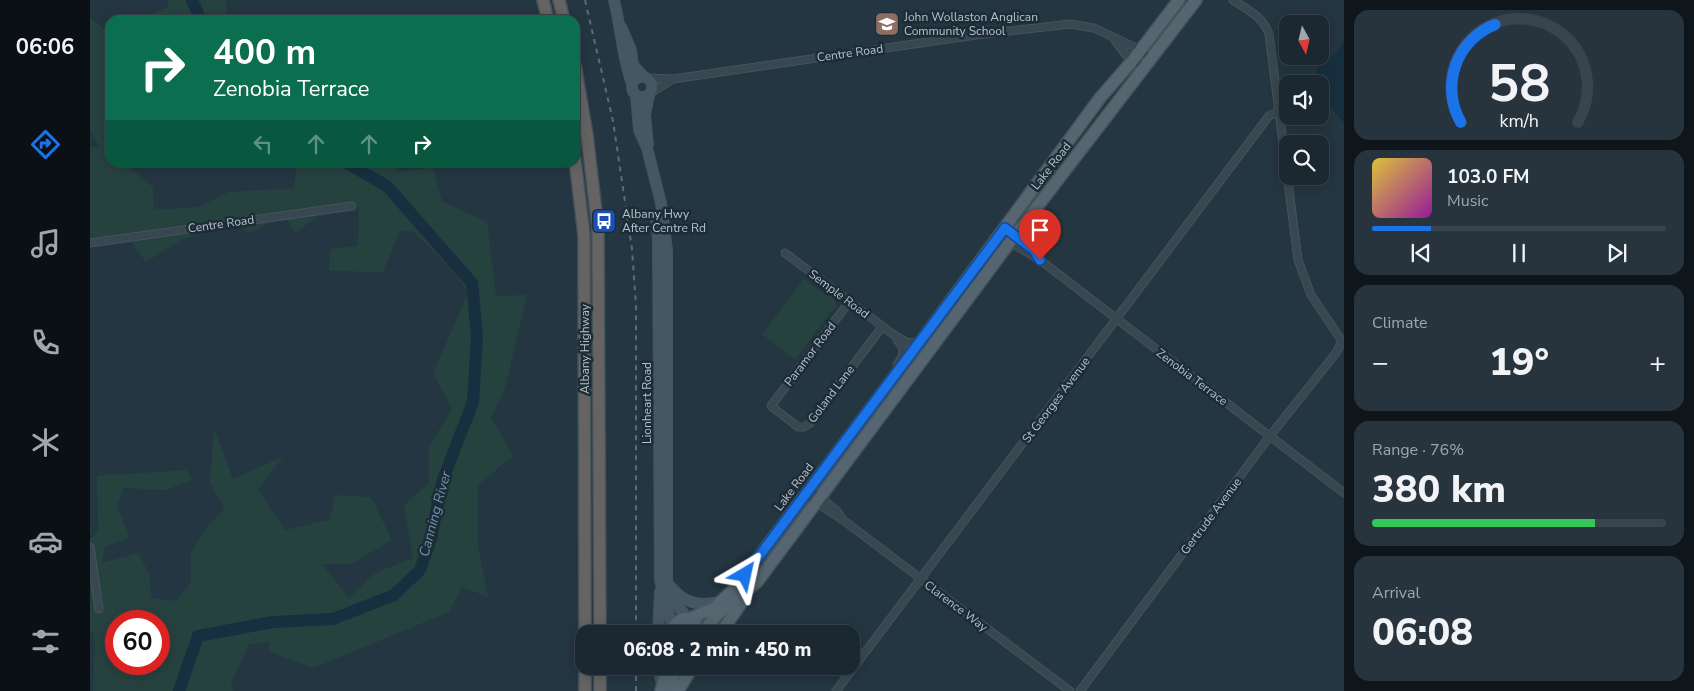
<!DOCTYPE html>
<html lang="en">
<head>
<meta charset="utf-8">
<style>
  body { margin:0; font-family:"Nunito Sans",sans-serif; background:#28343d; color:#f1f3f6; height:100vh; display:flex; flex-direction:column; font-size:19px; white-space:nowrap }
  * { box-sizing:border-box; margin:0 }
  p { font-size:16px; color:#a0a6ab }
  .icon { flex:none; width:28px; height:28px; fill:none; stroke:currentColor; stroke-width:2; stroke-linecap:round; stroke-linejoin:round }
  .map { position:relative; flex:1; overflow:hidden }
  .sheet { display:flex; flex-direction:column; gap:10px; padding:10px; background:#0f161b; width:350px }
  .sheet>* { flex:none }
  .hud { position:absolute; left:15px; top:15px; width:475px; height:152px; border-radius:15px; box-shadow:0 2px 12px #0003,0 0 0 1px #39444d; background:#0b6e4f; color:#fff; overflow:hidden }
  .needle { width:32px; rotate:172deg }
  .fabs { position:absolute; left:1189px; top:15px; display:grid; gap:10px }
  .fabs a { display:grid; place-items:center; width:50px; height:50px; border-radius:10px; background:#1b2831; box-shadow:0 2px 12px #0003,0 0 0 1px #39444d; font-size:25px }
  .speed { position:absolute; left:15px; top:610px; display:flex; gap:10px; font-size:25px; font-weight:700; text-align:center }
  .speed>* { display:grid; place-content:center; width:65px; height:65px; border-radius:50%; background:#1b2831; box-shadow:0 2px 12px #0003,0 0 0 1px #39444d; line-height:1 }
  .speed .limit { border:8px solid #d22; background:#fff; color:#111 }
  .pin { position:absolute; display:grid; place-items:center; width:42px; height:42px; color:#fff; margin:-51px -21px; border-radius:50% 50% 50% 0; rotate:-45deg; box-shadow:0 0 5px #0007 }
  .pin .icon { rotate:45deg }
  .me { position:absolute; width:55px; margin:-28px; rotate:36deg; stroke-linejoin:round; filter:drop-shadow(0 0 4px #0008) }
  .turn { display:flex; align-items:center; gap:18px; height:105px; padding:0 25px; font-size:22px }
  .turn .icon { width:65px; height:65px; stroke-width:2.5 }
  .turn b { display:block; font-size:35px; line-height:42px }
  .lanes { display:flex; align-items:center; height:48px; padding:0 25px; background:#0003; justify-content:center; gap:25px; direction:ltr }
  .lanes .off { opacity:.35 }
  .big { font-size:38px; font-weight:800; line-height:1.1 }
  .sheet .card { flex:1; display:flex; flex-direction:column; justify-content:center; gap:8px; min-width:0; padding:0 18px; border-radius:15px; background:#28343d }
  .sheet .dial { align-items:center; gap:0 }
  .dial svg { height:130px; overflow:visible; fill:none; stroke:#39444d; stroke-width:7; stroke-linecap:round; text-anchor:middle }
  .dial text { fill:#f1f3f6; stroke:none }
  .song { display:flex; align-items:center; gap:15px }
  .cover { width:60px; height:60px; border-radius:8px; background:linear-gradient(135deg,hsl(50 70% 55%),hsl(300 70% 35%)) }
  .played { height:5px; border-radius:2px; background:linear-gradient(90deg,#1a73e8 20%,#39444d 20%) }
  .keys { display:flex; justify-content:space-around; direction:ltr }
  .heat { display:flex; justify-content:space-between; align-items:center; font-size:28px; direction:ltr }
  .charge { height:8px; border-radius:4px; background:linear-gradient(90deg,#34c759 76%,#39444d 0) }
  .trip { position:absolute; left:485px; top:625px; width:285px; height:50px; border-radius:15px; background:#1b2831; box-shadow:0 2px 12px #0003,0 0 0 1px #39444d; font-weight:800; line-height:50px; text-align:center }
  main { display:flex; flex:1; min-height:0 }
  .menu { display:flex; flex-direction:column; width:90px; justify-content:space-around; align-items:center; background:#0b1014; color:#a0a6ab }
  .menu .icon { width:35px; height:35px }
  .menu .active { color:#1a73e8 }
  .menu b { font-size:22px; color:#f1f3f6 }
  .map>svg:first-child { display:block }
</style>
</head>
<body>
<main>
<nav class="menu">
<b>06:06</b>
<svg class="icon active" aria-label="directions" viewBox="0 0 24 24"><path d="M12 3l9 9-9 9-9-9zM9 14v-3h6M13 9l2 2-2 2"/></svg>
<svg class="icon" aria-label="music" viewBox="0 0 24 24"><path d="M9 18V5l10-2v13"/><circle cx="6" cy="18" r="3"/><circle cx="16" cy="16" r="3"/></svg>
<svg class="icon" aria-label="phone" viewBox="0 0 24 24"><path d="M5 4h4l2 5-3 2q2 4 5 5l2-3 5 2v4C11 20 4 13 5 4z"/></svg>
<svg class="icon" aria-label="climate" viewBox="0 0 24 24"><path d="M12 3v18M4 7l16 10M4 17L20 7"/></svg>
<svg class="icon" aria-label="car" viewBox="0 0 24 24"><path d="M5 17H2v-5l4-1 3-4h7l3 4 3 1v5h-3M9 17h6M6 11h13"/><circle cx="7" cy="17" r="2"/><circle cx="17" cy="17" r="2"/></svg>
<svg class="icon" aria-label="filters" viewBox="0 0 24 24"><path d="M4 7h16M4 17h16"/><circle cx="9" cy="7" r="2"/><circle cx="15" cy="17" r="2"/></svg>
</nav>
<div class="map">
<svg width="1254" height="691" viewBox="0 0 1254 691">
  <rect width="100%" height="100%" fill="#243641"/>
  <g fill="#26423f" fill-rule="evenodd">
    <polygon points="79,0 136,0 136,20 46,20 77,7"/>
    <path d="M 0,17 L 17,33 L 20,44 L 20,162 L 33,163 L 63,187 L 64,210 L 108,207 L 139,192 L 204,188 L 207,163 L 305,162 L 307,172 L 343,168 L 352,201 L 397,222 L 406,296 L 437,295 L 415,388 L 401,418 L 423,456 L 388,485 L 388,546 L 398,597 L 372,587 L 359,612 L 223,668 L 180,652 L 179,642 L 159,644 L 141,684 L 143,691 L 3,691 L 5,642 L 3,632 L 0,631 L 0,539 L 8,531 L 7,476 L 97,470 L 102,480 L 76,490 L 33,488 L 27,506 L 40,537 L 15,547 L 12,563 L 48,553 L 60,575 L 61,598 L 87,601 L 101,582 L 101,553 L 117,526 L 135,509 L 120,483 L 124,428 L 143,479 L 194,456 L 168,490 L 195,530 L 240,520 L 245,495 L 281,497 L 302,540 L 261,564 L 232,564 L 259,598 L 285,573 L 323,558 L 314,505 L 339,483 L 339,446 L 362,409 L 343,373 L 378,293 L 366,274 L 323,231 L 309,231 L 293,272 L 239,271 L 240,249 L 268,246 L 269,206 L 239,207 L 206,233 L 194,214 L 158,234 L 138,215 L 129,228 L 93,239 L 56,262 L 41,242 L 0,240 L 0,147 L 10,147 L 0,131 ZM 26,621 L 69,621 L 69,664 L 26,664 Z"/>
    <polygon points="714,279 736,295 744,298 747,307 742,310 705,360 672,334"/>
  </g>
  <path fill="#172f3f" d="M 1254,40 L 1254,123 L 1230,93 L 1230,84 L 1226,84 C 1224,74 1227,66 1234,58 C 1246,58 1249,49 1254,40 Z"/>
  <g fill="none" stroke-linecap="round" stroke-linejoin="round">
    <g stroke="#172f3f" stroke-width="12">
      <polyline points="102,0 111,20"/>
      <polyline points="89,691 108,636 183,622 243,619 304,595 330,570 341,539 352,482 383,402 387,337 382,283 297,186 255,162"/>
    </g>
    <defs>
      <g id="minor">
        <polyline points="1024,39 1036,55 1054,67"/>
        <polyline points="558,78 583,79 886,35 980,24 1004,28 1042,46 1061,58"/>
        <polyline points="561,93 583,79"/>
        <polyline points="915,228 944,250 950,260"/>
        <polyline points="918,241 950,260 1254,493"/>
        <polyline points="0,243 262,206"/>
        <polyline points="695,253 804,335 816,342 829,344"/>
        <polyline points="759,302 681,406 708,427 714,427 719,424 792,327"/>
        <path d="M 807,340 C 816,349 814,355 807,365"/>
        <polyline points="720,489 747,511 752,519"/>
        <polyline points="715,495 753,520 980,691"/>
        <polyline points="0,547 9,609"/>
        <polyline points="746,691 1179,116 1189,111"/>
        <path d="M 990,691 L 1180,436 L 1246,353 L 1252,341 L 1221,295 L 1208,260 L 1179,34 C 1173,17 1158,10 1143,0"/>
      </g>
      <g id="secondary">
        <path d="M 524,0 C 531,28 532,56 542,84"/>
        <polyline points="531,27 541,50 543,65 554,77"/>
        <circle cx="552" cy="87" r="10"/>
        <polyline points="546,95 549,130 557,148 571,203 577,250 577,583 583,601 597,617"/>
        <polyline points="558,144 555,115 559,95"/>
        <polyline points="566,218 568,239 570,580 582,627"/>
        <path d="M 580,586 C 595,604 608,606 631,602"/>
        <polyline points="568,634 570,592"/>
        <polyline points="568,666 572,684"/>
      </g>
      <g id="primary">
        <polyline points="601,618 624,608 647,586 829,344 1010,98 1043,60 1089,0"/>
        <polyline points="614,630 628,614 667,582 920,242 1106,0"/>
        <path d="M 581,634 C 583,621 594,615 606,620"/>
        <polyline points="630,634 654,599"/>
        <polyline points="571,691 578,666"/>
        <polyline points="582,691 583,678 588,666"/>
        <polyline points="588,691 603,666"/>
      </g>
      <g id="trunk">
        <polyline points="453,0 458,20"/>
        <polyline points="469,0 474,20"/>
        <polyline points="485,65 497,135 508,229 510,634"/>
        <polyline points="485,160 494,235 495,634"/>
        <polyline points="495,666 495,691"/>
        <polyline points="510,691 510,666"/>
      </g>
    </defs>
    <use href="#minor" stroke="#45535c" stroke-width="9"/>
    <use href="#secondary" stroke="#45535c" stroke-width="12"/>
    <use href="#primary" stroke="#45535c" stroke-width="14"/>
    <use href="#trunk" stroke="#43525b" stroke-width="14"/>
    <use href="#minor" stroke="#384750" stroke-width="7"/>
    <use href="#secondary" stroke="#465764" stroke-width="10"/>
    <use href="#primary" stroke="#566670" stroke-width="11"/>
    <use href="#trunk" stroke="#666462" stroke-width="11"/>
    <g stroke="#5a6c77" stroke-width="2" stroke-dasharray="5 5" stroke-linecap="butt">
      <polyline points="495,0 523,121 542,249 546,305 546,634"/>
      <polyline points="546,666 546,691"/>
    </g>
  </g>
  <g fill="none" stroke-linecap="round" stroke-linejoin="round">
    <defs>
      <polyline id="route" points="655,575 915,228 944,250 950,260"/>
    </defs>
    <use href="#route" stroke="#114b97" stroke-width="12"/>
    <use href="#route" stroke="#1a73e8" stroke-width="9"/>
  </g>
  <defs>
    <symbol id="school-square" viewBox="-11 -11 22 22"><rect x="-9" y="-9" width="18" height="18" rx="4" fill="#8d6e63" stroke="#1d2c36"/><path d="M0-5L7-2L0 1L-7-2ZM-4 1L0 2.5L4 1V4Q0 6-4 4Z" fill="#fff"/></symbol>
    <symbol id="bus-square" viewBox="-11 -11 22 22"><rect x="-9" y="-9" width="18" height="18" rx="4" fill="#1a4fb4" stroke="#1d2c36"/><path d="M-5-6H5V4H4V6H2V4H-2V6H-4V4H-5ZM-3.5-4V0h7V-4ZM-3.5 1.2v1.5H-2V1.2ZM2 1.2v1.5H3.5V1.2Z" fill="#fff"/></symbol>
  </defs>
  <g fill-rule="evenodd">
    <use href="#school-square" x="783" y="10" width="28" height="28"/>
    <use href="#bus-square" x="500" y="207" width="28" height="28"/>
  </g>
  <g text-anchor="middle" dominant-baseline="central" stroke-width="5" stroke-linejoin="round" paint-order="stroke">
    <g font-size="12" fill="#b5c2cb" stroke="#1d2c36" text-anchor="start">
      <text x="814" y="17">John Wollaston Anglican<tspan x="814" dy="14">Community School</tspan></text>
      <text x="532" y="214">Albany Hwy<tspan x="532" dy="14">After Centre Rd</tspan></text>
    </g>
    <g font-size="12" fill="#b5c2cb" stroke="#1d2c36">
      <text transform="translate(760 53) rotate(-8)">Centre Road</text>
      <text transform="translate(961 166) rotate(-52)">Lake Road</text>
      <text transform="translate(131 224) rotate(-8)">Centre Road</text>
      <text transform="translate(749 294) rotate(37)">Semple Road</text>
      <text transform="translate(495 349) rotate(-90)">Albany Highway</text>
      <text transform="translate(720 354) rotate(-53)">Paramor Road</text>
      <text transform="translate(1102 377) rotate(37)">Zenobia Terrace</text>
      <text transform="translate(741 394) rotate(-53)">Goland Lane</text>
      <text transform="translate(966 400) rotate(-53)">St Georges Avenue</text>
      <text transform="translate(557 403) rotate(-90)">Lionheart Road</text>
      <text transform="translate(704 487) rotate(-53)">Lake Road</text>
      <text transform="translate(1121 516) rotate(-53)">Gertrude Avenue</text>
      <text transform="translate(866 606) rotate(37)">Clarence Way</text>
    </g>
    <g font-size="14" font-style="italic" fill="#6d93ab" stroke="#1d2c36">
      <text transform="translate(345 514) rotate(-75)">Canning River</text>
    </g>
  </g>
</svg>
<div class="fabs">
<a><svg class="needle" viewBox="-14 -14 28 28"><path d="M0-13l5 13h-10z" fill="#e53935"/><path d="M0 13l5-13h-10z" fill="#a0a6ab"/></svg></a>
<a><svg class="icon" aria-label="sound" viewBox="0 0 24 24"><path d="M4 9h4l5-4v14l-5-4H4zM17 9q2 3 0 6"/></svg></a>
<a><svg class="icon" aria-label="search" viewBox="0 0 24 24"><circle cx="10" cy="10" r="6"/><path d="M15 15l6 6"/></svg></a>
</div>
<div class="speed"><div class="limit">60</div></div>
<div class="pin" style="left:950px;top:260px;background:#d93025"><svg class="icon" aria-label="arrive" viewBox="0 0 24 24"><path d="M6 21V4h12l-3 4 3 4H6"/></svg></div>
<svg class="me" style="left:655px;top:575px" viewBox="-20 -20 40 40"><path d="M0-17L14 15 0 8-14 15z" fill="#1a73e8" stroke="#fff" stroke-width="4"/></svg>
<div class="trip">06:08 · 2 min · 450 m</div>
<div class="hud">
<div class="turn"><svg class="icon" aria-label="right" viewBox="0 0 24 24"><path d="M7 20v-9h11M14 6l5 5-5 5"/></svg><div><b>400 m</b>Zenobia Terrace</div></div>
<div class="lanes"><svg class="icon off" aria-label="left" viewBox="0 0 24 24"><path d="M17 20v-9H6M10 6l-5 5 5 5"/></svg><svg class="icon off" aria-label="ahead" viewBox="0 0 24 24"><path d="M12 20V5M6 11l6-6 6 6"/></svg><svg class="icon off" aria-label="ahead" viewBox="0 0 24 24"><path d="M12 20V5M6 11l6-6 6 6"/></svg><svg class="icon" aria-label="right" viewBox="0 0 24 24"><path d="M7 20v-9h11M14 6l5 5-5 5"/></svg></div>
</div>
</div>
<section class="sheet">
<div class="card dial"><svg viewBox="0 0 100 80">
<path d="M14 69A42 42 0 1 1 86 69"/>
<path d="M14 69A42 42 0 0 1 35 9" stroke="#1a73e8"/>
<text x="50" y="56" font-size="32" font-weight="700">58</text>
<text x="50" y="72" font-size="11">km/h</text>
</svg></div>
<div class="card">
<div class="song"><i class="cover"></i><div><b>103.0 FM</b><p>Music</p></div></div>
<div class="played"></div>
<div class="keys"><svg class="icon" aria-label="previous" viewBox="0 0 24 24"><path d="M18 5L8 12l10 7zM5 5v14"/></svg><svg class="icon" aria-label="pause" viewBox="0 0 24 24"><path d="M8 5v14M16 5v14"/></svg><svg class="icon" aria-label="next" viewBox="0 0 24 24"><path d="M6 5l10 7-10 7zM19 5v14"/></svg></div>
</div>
<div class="card"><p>Climate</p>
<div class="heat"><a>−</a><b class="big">19°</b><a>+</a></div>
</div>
<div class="card"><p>Range · 76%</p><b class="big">380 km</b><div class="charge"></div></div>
<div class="card"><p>Arrival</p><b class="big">06:08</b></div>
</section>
</main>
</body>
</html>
